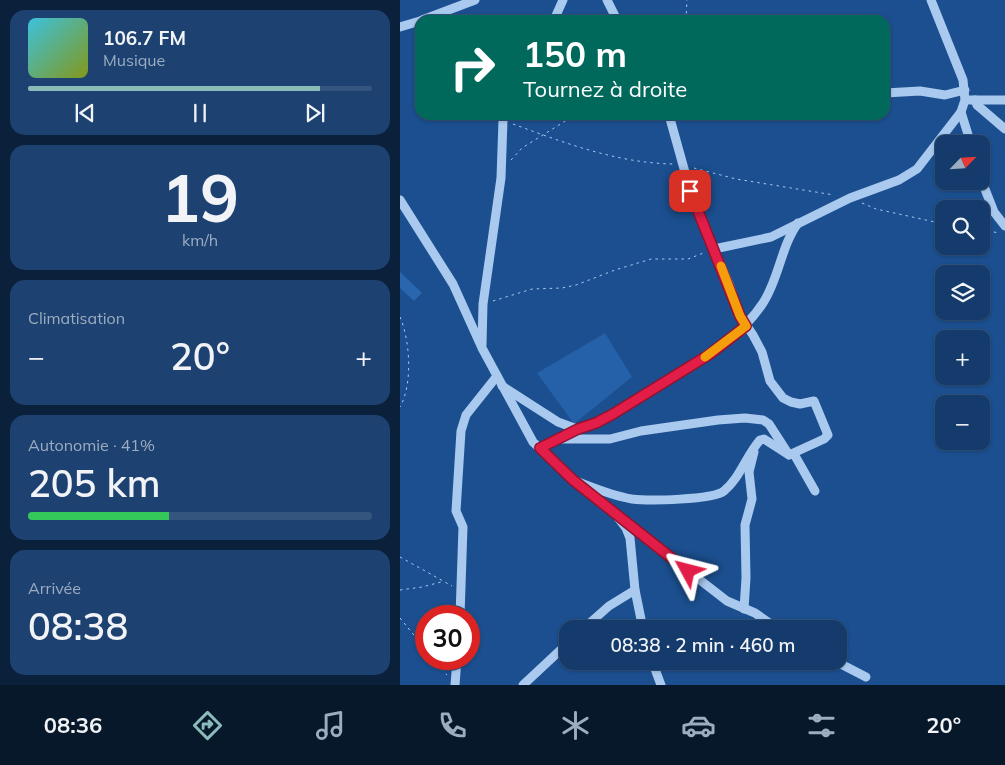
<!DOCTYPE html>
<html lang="fr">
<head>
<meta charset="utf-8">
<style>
  body { margin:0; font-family:Mulish,sans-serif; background:#1d4271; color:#f1f3f6; height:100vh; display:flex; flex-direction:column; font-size:19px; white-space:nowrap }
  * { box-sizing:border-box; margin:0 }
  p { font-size:16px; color:#9dadc1 }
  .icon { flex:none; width:28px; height:28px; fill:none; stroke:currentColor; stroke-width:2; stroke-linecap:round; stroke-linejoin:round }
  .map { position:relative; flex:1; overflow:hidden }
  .details { display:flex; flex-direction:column; gap:10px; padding:10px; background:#0b203b; width:400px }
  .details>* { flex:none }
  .guide { position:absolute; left:15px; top:15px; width:475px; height:105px; border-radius:15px; box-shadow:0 1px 4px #0004,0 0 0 1px #33557e; background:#00695c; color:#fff; overflow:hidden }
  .needle { width:32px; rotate:65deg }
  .tools { position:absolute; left:535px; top:135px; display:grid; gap:10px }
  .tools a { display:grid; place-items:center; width:55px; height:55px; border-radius:10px; background:#143b6b; box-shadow:0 1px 4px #0004,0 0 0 1px #33557e; font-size:25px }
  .speed { position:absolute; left:15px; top:605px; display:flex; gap:10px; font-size:25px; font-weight:700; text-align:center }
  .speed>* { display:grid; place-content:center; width:65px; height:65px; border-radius:50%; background:#143b6b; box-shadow:0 1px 4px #0004,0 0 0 1px #33557e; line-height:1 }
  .speed .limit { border:8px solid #d22; background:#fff; color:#111 }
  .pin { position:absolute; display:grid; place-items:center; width:42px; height:42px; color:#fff; margin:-21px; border-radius:10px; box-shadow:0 2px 8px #0006 }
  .me { position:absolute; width:55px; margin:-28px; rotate:308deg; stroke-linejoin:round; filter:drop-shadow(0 0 4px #0008) }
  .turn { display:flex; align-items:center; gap:18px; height:105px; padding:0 25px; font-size:22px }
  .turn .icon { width:65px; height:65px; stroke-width:2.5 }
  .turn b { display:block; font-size:35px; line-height:42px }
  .big { font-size:38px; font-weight:600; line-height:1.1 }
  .details .tile { flex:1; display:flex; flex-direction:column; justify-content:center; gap:8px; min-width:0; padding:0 18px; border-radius:15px; background:#1d4271 }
  .details .dial { align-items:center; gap:0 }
  .dial b { font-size:65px; line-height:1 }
  .song { display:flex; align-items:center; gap:15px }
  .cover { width:60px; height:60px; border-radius:8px; background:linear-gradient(135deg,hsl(190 70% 55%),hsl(70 70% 35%)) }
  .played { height:5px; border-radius:2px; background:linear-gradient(90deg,#8bbbb9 85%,#33557e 85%) }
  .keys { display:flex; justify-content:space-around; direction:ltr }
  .heat { display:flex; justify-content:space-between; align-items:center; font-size:28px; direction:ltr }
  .charge { height:8px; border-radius:4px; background:linear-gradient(90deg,#34c759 41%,#33557e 0) }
  .trip { position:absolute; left:159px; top:620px; width:288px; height:50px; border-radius:15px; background:#143b6b; box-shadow:0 1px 4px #0004,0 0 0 1px #33557e; font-weight:600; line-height:50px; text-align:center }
  .tabs { display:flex; height:80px; justify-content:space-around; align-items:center; background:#08182b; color:#9dadc1 }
  .tabs .icon { width:35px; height:35px }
  .tabs .active { color:#8bbbb9 }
  .tabs b { font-size:22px; color:#f1f3f6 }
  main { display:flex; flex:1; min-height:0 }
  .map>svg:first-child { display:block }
</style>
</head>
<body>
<main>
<section class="details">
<div class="tile">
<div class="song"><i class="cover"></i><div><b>106.7 FM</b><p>Musique</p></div></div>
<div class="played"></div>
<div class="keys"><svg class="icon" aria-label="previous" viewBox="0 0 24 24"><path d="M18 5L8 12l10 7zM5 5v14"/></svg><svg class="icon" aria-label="pause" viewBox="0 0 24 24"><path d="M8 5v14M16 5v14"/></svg><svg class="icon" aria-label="next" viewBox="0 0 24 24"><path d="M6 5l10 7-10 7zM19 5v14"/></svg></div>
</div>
<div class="tile dial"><b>19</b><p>km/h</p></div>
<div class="tile"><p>Climatisation</p>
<div class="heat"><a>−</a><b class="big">20°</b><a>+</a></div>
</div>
<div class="tile"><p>Autonomie · 41%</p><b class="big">205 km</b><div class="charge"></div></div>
<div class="tile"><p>Arrivée</p><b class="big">08:38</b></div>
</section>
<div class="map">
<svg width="605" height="685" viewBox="0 0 605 685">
  <rect width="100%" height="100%" fill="#1b4f8f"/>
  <polygon fill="#2461a8" points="205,333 232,377 174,424 137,373"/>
  <polygon fill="#2a66ad" points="0,272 22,293 14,301 0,288"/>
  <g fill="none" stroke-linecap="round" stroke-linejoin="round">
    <g stroke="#a9c9ee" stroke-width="1" stroke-dasharray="2.5 4" stroke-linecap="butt">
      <polyline points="286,20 287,0"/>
      <path d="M 113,124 C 165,143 217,163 273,164"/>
      <polyline points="111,160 122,148 175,115"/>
      <polyline points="294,168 336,179 434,195"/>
      <polyline points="462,203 476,209 544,224"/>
      <polyline points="581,230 600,233"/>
      <polyline points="93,301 132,289 162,288 176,285 215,270 251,259 288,259 306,252"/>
      <path d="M 0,317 C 10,340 13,384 0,407"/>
      <polyline points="0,557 52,586"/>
      <polyline points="0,590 22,587 41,582"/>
      <polyline points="0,618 26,650"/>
      <polyline points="33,659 47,675"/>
    </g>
    <g stroke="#a9c9ee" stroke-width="9">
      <polyline points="207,0 217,20"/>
      <polyline points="531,0 563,80 565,100 561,112 571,144"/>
      <polyline points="22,20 75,0"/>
      <polyline points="154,20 163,0"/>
      <polyline points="0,27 20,21"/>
      <polyline points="485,93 520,91 545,95 565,90"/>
      <polyline points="570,100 605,100"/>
      <polyline points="575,100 577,105 605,129"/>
      <polyline points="581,179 594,212 605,226"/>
      <polyline points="0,200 53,284 82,348 133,442 173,480 216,515 226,528 230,538 235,590 243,629"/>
      <polyline points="314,249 371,237 450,198 499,180 517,169 561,112"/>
      <polyline points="82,345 83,304 101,178 103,120 106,115"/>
      <polyline points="102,386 158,422 177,429"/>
      <polyline points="162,439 210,439 241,431 318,420 345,418 363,420 369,424 389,455"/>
      <path d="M 140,448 L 177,429 L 196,423 L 213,414 C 233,401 254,388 275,375 C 308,355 341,337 363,303 C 379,279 381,246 398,223"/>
      <polyline points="394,454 415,491"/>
      <path d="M 173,480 C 192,487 212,496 232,499 C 248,501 313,500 324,491 C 340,478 346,456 360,440 L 364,439 L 389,455 L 424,439 L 428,435 L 414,401 L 400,404 L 391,402 L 383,398 L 370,381 L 362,352 L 353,335 L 340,316 L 329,284 L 293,201 L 269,115"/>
      <polyline points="224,521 327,601 355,613 378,629"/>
      <polyline points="344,609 346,578 345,525 352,499 349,472 354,452"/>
      <polyline points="60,616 63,527 56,511 61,431 66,415 97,376"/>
      <polyline points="183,629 209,606 235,590"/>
      <polyline points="252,661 261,685"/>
      <polyline points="435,661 466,677"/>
      <polyline points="55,685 57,659"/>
      <polyline points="123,685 168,643"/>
    </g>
  </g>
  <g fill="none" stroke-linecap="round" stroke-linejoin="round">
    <defs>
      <polyline id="route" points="288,571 173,480 140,448 178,429 196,423 213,414 310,354 346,326 340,316 290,191"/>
    </defs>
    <use href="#route" stroke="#92132f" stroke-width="12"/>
    <use href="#route" stroke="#e11d48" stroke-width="9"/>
    <polyline stroke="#f59e0b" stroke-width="9" points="305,357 346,326 340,316 321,266"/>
  </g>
</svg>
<div class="tools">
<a><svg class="needle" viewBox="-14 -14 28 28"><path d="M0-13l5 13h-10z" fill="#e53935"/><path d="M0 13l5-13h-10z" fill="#9dadc1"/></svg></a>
<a><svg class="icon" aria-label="search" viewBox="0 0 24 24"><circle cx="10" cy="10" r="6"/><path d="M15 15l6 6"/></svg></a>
<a><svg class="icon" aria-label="layers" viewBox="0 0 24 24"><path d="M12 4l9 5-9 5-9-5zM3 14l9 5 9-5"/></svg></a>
<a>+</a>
<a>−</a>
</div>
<div class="speed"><div class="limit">30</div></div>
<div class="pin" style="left:290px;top:191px;background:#d93025"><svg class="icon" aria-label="arrive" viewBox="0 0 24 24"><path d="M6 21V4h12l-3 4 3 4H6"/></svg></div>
<svg class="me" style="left:288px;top:571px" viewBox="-20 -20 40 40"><path d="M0-17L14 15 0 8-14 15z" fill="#e11d48" stroke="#fff" stroke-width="4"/></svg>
<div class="trip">08:38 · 2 min · 460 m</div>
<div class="guide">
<div class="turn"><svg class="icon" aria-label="right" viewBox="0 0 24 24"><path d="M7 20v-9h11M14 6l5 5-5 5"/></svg><div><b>150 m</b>Tournez à droite</div></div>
</div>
</div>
</main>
<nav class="tabs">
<b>08:36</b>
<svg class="icon active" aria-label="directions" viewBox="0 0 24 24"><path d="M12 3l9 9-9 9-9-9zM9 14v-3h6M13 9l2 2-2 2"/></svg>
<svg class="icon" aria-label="music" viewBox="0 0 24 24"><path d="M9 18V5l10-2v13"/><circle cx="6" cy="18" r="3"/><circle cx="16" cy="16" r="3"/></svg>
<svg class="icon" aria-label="phone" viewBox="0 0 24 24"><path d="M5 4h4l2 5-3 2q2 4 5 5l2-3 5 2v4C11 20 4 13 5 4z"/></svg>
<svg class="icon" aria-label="climate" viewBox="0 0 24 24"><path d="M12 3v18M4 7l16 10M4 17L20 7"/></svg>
<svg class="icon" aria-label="car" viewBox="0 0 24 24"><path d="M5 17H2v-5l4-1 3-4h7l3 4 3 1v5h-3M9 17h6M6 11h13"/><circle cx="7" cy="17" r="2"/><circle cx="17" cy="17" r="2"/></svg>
<svg class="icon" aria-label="filters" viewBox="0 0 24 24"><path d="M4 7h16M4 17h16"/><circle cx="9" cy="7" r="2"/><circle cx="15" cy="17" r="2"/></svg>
<b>20°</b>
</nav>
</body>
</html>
